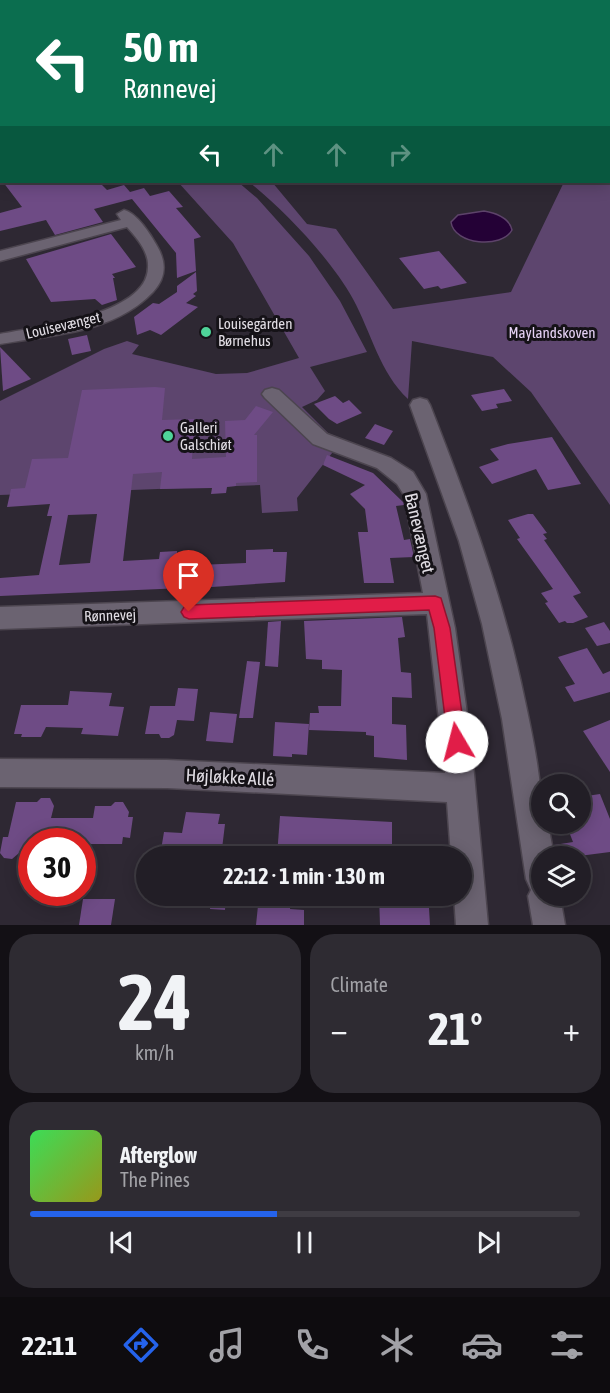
<!DOCTYPE html>
<html lang="en">
<head>
<meta charset="utf-8">
<style>
  body { margin:0; font-family:"Asap Condensed",sans-serif; background:#2e2b32; color:#f1f3f6; height:100vh; display:flex; flex-direction:column; font-size:22px; white-space:nowrap }
  * { box-sizing:border-box; margin:0 }
  p { font-size:20px; color:#a2a2a7 }
  .icon { flex:none; width:33px; height:33px; fill:none; stroke:currentColor; stroke-width:2; stroke-linecap:round; stroke-linejoin:round }
  .map { position:relative; height:925px; overflow:hidden }
  .side { display:flex; flex-direction:column; gap:9px; padding:9px; background:#131015; flex:1 }
  .side>* { flex:none }
  .top-card { position:absolute; left:0px; top:0px; width:610px; height:183px; box-shadow:0 3px 15px #0003,0 0 0 2px #3f3c43; background:#0b6e4f; color:#fff; overflow:hidden }
  .tools { position:absolute; left:531px; top:774px; display:grid; gap:12px }
  .tools a { display:grid; place-items:center; width:60px; height:60px; border-radius:50%; background:#221e26; box-shadow:0 3px 15px #0003,0 0 0 2px #3f3c43; font-size:30px }
  .speed { position:absolute; left:18px; top:828px; display:flex; gap:12px; font-size:30px; font-weight:700; text-align:center }
  .speed>* { display:grid; place-content:center; width:78px; height:78px; border-radius:50%; background:#221e26; box-shadow:0 3px 15px #0003,0 0 0 2px #3f3c43; line-height:1 }
  .speed .limit { border:9px solid #d22; background:#fff; color:#111 }
  .pin { position:absolute; display:grid; place-items:center; width:51px; height:51px; color:#fff; margin:-62px -26px; border-radius:50% 50% 50% 0; rotate:-45deg; box-shadow:0 0 6px #0007 }
  .pin .icon { rotate:45deg }
  .me { position:absolute; width:66px; margin:-33px; rotate:352deg; stroke-linejoin:round; filter:drop-shadow(0 0 4px #0008) }
  .turn { display:flex; align-items:center; gap:21px; height:126px; padding:0 24px; font-size:27px }
  .turn .icon { width:78px; height:78px; stroke-width:2.5 }
  .turn b { display:block; font-size:42px; line-height:51px }
  .lanes { display:flex; align-items:center; height:57px; padding:0 24px; background:#0003; justify-content:center; gap:30px; direction:ltr }
  .lanes .off { opacity:.35 }
  .big { font-size:45px; font-weight:700; line-height:1.1 }
  .side .widget { flex:1; display:flex; flex-direction:column; justify-content:center; gap:9px; min-width:0; padding:0 21px; border-radius:24px; background:#2e2b32 }
  .side .dial { align-items:center; gap:0 }
  .dial b { font-size:78px; line-height:1 }
  .song { display:flex; align-items:center; gap:18px }
  .cover { width:72px; height:72px; border-radius:9px; background:linear-gradient(135deg,hsl(130 70% 55%),hsl(60 70% 35%)) }
  .played { height:6px; border-radius:3px; background:linear-gradient(90deg,#2563eb 45%,#3f3c43 45%) }
  .keys { display:flex; justify-content:space-around; direction:ltr }
  .heat { display:flex; justify-content:space-between; align-items:center; font-size:33px; direction:ltr }
  .side .tiles { flex:1; display:grid; gap:9px; grid-template-columns:1fr 1fr }
  .widget:last-child { grid-column:span 2 }
  .trip { position:absolute; left:136px; top:846px; width:336px; height:60px; border-radius:30px; background:#221e26; box-shadow:0 3px 15px #0003,0 0 0 2px #3f3c43; font-weight:700; line-height:60px; text-align:center }
  .tabs { display:flex; height:96px; justify-content:space-around; align-items:center; background:#0e0c0f; color:#a2a2a7 }
  .tabs .icon { width:42px; height:42px }
  .tabs .current { color:#2563eb }
  .tabs b { font-size:27px; color:#f1f3f6 }
  .map>svg:first-child { display:block }
</style>
</head>
<body>
<div class="map">
<svg width="610" height="925" viewBox="0 0 610 925">
  <rect width="100%" height="100%" fill="#2e2833"/>
  <g fill="#5d456e">
    <polygon points="0,0 273,0 2,2 1,33"/>
    <path d="M 609,96 L 610,97 L 610,505 L 531,392 L 493,357 L 412,341 L 408,399 C 380,373 371,332 353,299 C 331,259 284,210 249,182 L 272,182 L 307,224 L 336,229 L 393,309 L 511,292 L 564,182 L 609,182 Z"/>
    <polygon points="178,182 238,182 257,198 309,256 340,301 367,352 310,367 325,391 317,400 302,407 328,433 343,439 297,498 298,511 262,513 260,485 0,495 0,401 104,349 127,341 139,345 132,354 216,374 247,373 299,358 233,243"/>
  </g>
  <path fill="#240136" stroke="#5d436a" stroke-width="1.5" d="M 484,211 C 496,213 509,217 512,230 C 502,249 454,245 451,222 L 458,215 Z"/>
  <g fill="none" stroke-linecap="round" stroke-linejoin="round">
    <polyline stroke="#5d436a" stroke-width="2" points="370,0 372,2"/>
    <g fill="#240136" fill-rule="evenodd">
      <polygon points="559,0 573,0 574,2 560,2"/>
      <rect x="609" y="112" width="1" height="10"/>
    </g>
  </g>
  <g fill="#6e4b85" fill-rule="evenodd">
    <polygon points="3,182 99,182 107,190 124,185 130,192 144,188 150,196 169,191 183,207 176,208 201,237 194,239 196,271 177,278 176,253 132,199 94,209 103,222 55,235 46,220 0,231 0,213 22,207"/>
    <polygon points="111,234 136,267 112,274 115,278 113,278 117,300 102,305 95,299 51,302 26,259"/>
    <polygon points="439,251 467,283 441,289 438,286 424,289 399,258"/>
    <polygon points="196,272 197,291 193,294 196,296 186,303 198,307 161,335 150,330 137,335 134,317 153,303 159,304 177,292 177,286"/>
    <polygon points="87,335 91,351 72,355 68,339"/>
    <polygon points="0,347 31,379 3,391"/>
    <path d="M 155,387 L 165,388 L 162,420 L 194,419 L 192,459 L 226,457 L 225,421 L 245,420 L 256,406 L 273,412 L 254,435 L 257,435 L 257,482 L 236,483 L 236,486 L 227,487 L 226,493 L 211,494 L 212,488 L 160,489 L 162,472 L 133,474 L 123,561 L 159,559 L 160,552 L 177,551 L 177,553 L 198,553 L 198,565 L 246,563 L 246,550 L 273,549 L 273,552 L 287,552 L 285,582 L 197,588 L 197,594 L 183,594 L 183,588 L 0,596 L 0,578 L 39,575 L 52,516 L 47,516 L 50,504 L 7,507 L 11,489 L 25,488 L 32,459 L 68,458 L 82,390 ZM 97,514 L 90,563 L 59,565 L 68,515 Z"/>
    <polygon points="504,389 512,401 496,404 498,408 482,411 471,395"/>
    <polygon points="335,396 343,403 349,400 362,413 337,424 329,419 314,404"/>
    <polygon points="375,424 393,431 384,445 365,438"/>
    <polygon points="552,437 581,484 548,490 536,469 492,484 479,467 499,460 490,449 508,444"/>
    <polygon points="327,455 373,473 403,502 404,505 396,506 404,540 410,539 414,557 390,558 394,583 364,583 358,532 368,532 365,509 350,494 365,485 323,465"/>
    <polygon points="528,514 533,514 547,533 543,534 547,539 544,540 581,593 573,596 588,617 573,623 567,623 565,621 559,623 545,603 548,602 541,593 553,589 517,539 520,538 508,520"/>
    <polygon points="402,617 405,637 398,638 401,672 411,673 412,698 392,697 392,724 406,725 407,760 374,757 374,736 366,735 366,732 309,730 310,713 319,713 318,706 341,706 342,670 322,669 322,660 306,659 304,621"/>
    <polygon points="281,621 278,667 265,666 268,622"/>
    <polygon points="604,622 610,631 610,643 597,646 585,628"/>
    <polygon points="587,648 603,674 610,671 610,692 574,702 565,687 575,684 558,657"/>
    <polygon points="247,661 260,662 253,718 239,718"/>
    <polygon points="178,688 198,689 194,721 177,720 174,735 169,738 161,738 159,734 145,734 150,706 175,706"/>
    <polygon points="70,691 112,693 109,706 124,707 118,736 81,734 83,728 46,727 41,737 21,737 22,734 14,734 21,705 68,705"/>
    <polygon points="210,712 237,714 233,743 206,741"/>
    <polygon points="610,720 610,772 583,731"/>
    <polygon points="275,722 309,724 307,755 292,754 292,757 273,756"/>
    <polygon points="600,794 610,819 610,852 579,856 556,856 554,845 573,842 566,824 580,824 580,797"/>
    <polygon points="41,798 50,798 54,806 51,818 93,818 95,806 111,806 115,802 123,802 129,812 128,817 133,817 130,838 123,837 122,844 82,844 82,842 66,842 67,837 39,837 40,835 32,838 32,842 12,859 4,858 0,853 3,837 8,837 16,802 37,802"/>
    <polygon points="186,812 220,814 218,824 225,824 222,849 184,848 183,856 160,856 164,832 182,833"/>
    <polygon points="280,816 392,822 392,856 277,856"/>
    <polygon points="211,896 226,896 225,910 210,909"/>
    <polygon points="259,896 291,896 290,909 304,910 304,925 256,925"/>
    <polygon points="379,896 415,896 416,908 429,908 430,925 380,925"/>
    <polygon points="83,899 115,899 111,925 79,925"/>
  </g>
  <g fill="none" stroke-linecap="round" stroke-linejoin="round">
    <defs>
      <g id="minor">
        <polygon points="2,156 2,165 0,165 0,157"/>
        <path d="M 124,210 C 137,213 151,235 157,246 C 167,263 166,278 153,292 C 114,333 52,335 0,344 L 0,334 C 34,327 148,316 148,267 C 149,252 137,238 127,227 L 0,261 L 0,251 L 121,220 L 117,214 Z"/>
        <polygon points="272,388 279,390 327,434 391,458 413,472 426,494 455,628 471,742 488,925 456,925 454,896 462,896 462,856 451,856 447,802 167,788 0,787 0,759 167,760 445,773 427,614 0,629 0,607 423,593 404,495 397,484 377,468 313,444 265,398 262,394 265,390"/>
        <path d="M 420,398 L 427,400 L 430,405 C 468,502 504,599 525,701 C 534,743 542,781 542,824 L 548,824 L 554,856 L 542,856 L 542,896 L 560,896 L 565,925 L 533,925 L 528,896 L 531,890 L 526,879 L 502,719 L 482,624 L 459,541 L 410,405 L 413,400 Z"/>
      </g>
      <g id="secondary">
        <polygon points="384,0 407,0 383,2"/>
        <polygon points="446,0 468,0 445,2"/>
        <polygon points="498,0 511,0 512,2 499,2"/>
        <polygon points="0,50 2,50 0,59"/>
        <polygon points="609,80 610,81 610,91 609,90"/>
      </g>
    </defs>
    <use href="#minor" stroke="#4c454f" stroke-width="3"/>
    <use href="#secondary" stroke="#4c454f" stroke-width="4"/>
    <use href="#minor" fill="#6b6371" fill-rule="evenodd"/>
    <use href="#secondary" fill="#6b6371" fill-rule="evenodd"/>
  </g>
  <polygon fill="#e11d48" stroke="#92132f" stroke-width="1.5" points="435,596 441,598 450,628 466,742 463,748 457,751 450,748 448,742 434,628 429,610 189,619 184,617 181,612 184,607 189,605"/>
  <g fill="#4fd399" stroke="#151217" stroke-width="2">
    <circle cx="206" cy="332" r="6"/>
    <circle cx="168" cy="436" r="6"/>
  </g>
  <g text-anchor="middle" dominant-baseline="central" stroke-width="6" stroke-linejoin="round" paint-order="stroke">
    <g font-size="15" fill="#e1dde4" stroke="#151217" text-anchor="start">
      <text x="218" y="323">Louisegården<tspan x="218" dy="17">Børnehus</tspan></text>
      <text x="180" y="427">Galleri<tspan x="180" dy="17">Galschiøt</tspan></text>
    </g>
    <g font-size="15" fill="#e1dde4" stroke="#151217">
      <text transform="translate(63 325) rotate(-13)">Louisevænget</text>
      <text transform="translate(110 615) rotate(-2)">Rønnevej</text>
    </g>
    <g font-size="15" fill="#e5d1f4" stroke="#151217">
      <text x="552" y="332">Maylandskoven</text>
    </g>
    <g font-size="18" fill="#e1dde4" stroke="#151217">
      <text transform="translate(420 533) rotate(77)">Banevænget</text>
      <text transform="translate(230 777) rotate(3)">Højløkke Allé</text>
    </g>
  </g>
</svg>
<div class="tools">
<a><svg class="icon" aria-label="search" viewBox="0 0 24 24"><circle cx="10" cy="10" r="6"/><path d="M15 15l6 6"/></svg></a>
<a><svg class="icon" aria-label="layers" viewBox="0 0 24 24"><path d="M12 4l9 5-9 5-9-5zM3 14l9 5 9-5"/></svg></a>
</div>
<div class="speed"><div class="limit">30</div></div>
<div class="pin" style="left:189px;top:612px;background:#d93025"><svg class="icon" aria-label="arrive" viewBox="0 0 24 24"><path d="M6 21V4h12l-3 4 3 4H6"/></svg></div>
<svg class="me" style="left:457px;top:742px" viewBox="-20 -20 40 40"><circle r="19" fill="#fff"/><path d="M0-13L10 11 0 6-10 11z" fill="#e11d48"/></svg>
<div class="trip">22:12 · 1 min · 130 m</div>
<div class="top-card">
<div class="turn"><svg class="icon" aria-label="left" viewBox="0 0 24 24"><path d="M17 20v-9H6M10 6l-5 5 5 5"/></svg><div><b>50 m</b>Rønnevej</div></div>
<div class="lanes"><svg class="icon" aria-label="left" viewBox="0 0 24 24"><path d="M17 20v-9H6M10 6l-5 5 5 5"/></svg><svg class="icon off" aria-label="ahead" viewBox="0 0 24 24"><path d="M12 20V5M6 11l6-6 6 6"/></svg><svg class="icon off" aria-label="ahead" viewBox="0 0 24 24"><path d="M12 20V5M6 11l6-6 6 6"/></svg><svg class="icon off" aria-label="right" viewBox="0 0 24 24"><path d="M7 20v-9h11M14 6l5 5-5 5"/></svg></div>
</div>
</div>
<section class="side">
<div class="tiles">
<div class="widget dial"><b>24</b><p>km/h</p></div>
<div class="widget"><p>Climate</p>
<div class="heat"><a>−</a><b class="big">21°</b><a>+</a></div>
</div>
<div class="widget">
<div class="song"><i class="cover"></i><div><b>Afterglow</b><p>The Pines</p></div></div>
<div class="played"></div>
<div class="keys"><svg class="icon" aria-label="previous" viewBox="0 0 24 24"><path d="M18 5L8 12l10 7zM5 5v14"/></svg><svg class="icon" aria-label="pause" viewBox="0 0 24 24"><path d="M8 5v14M16 5v14"/></svg><svg class="icon" aria-label="next" viewBox="0 0 24 24"><path d="M6 5l10 7-10 7zM19 5v14"/></svg></div>
</div>
</div>
</section>
<nav class="tabs">
<b>22:11</b>
<svg class="icon current" aria-label="directions" viewBox="0 0 24 24"><path d="M12 3l9 9-9 9-9-9zM9 14v-3h6M13 9l2 2-2 2"/></svg>
<svg class="icon" aria-label="music" viewBox="0 0 24 24"><path d="M9 18V5l10-2v13"/><circle cx="6" cy="18" r="3"/><circle cx="16" cy="16" r="3"/></svg>
<svg class="icon" aria-label="phone" viewBox="0 0 24 24"><path d="M5 4h4l2 5-3 2q2 4 5 5l2-3 5 2v4C11 20 4 13 5 4z"/></svg>
<svg class="icon" aria-label="climate" viewBox="0 0 24 24"><path d="M12 3v18M4 7l16 10M4 17L20 7"/></svg>
<svg class="icon" aria-label="car" viewBox="0 0 24 24"><path d="M5 17H2v-5l4-1 3-4h7l3 4 3 1v5h-3M9 17h6M6 11h13"/><circle cx="7" cy="17" r="2"/><circle cx="17" cy="17" r="2"/></svg>
<svg class="icon" aria-label="filters" viewBox="0 0 24 24"><path d="M4 7h16M4 17h16"/><circle cx="9" cy="7" r="2"/><circle cx="15" cy="17" r="2"/></svg>
</nav>
</body>
</html>
